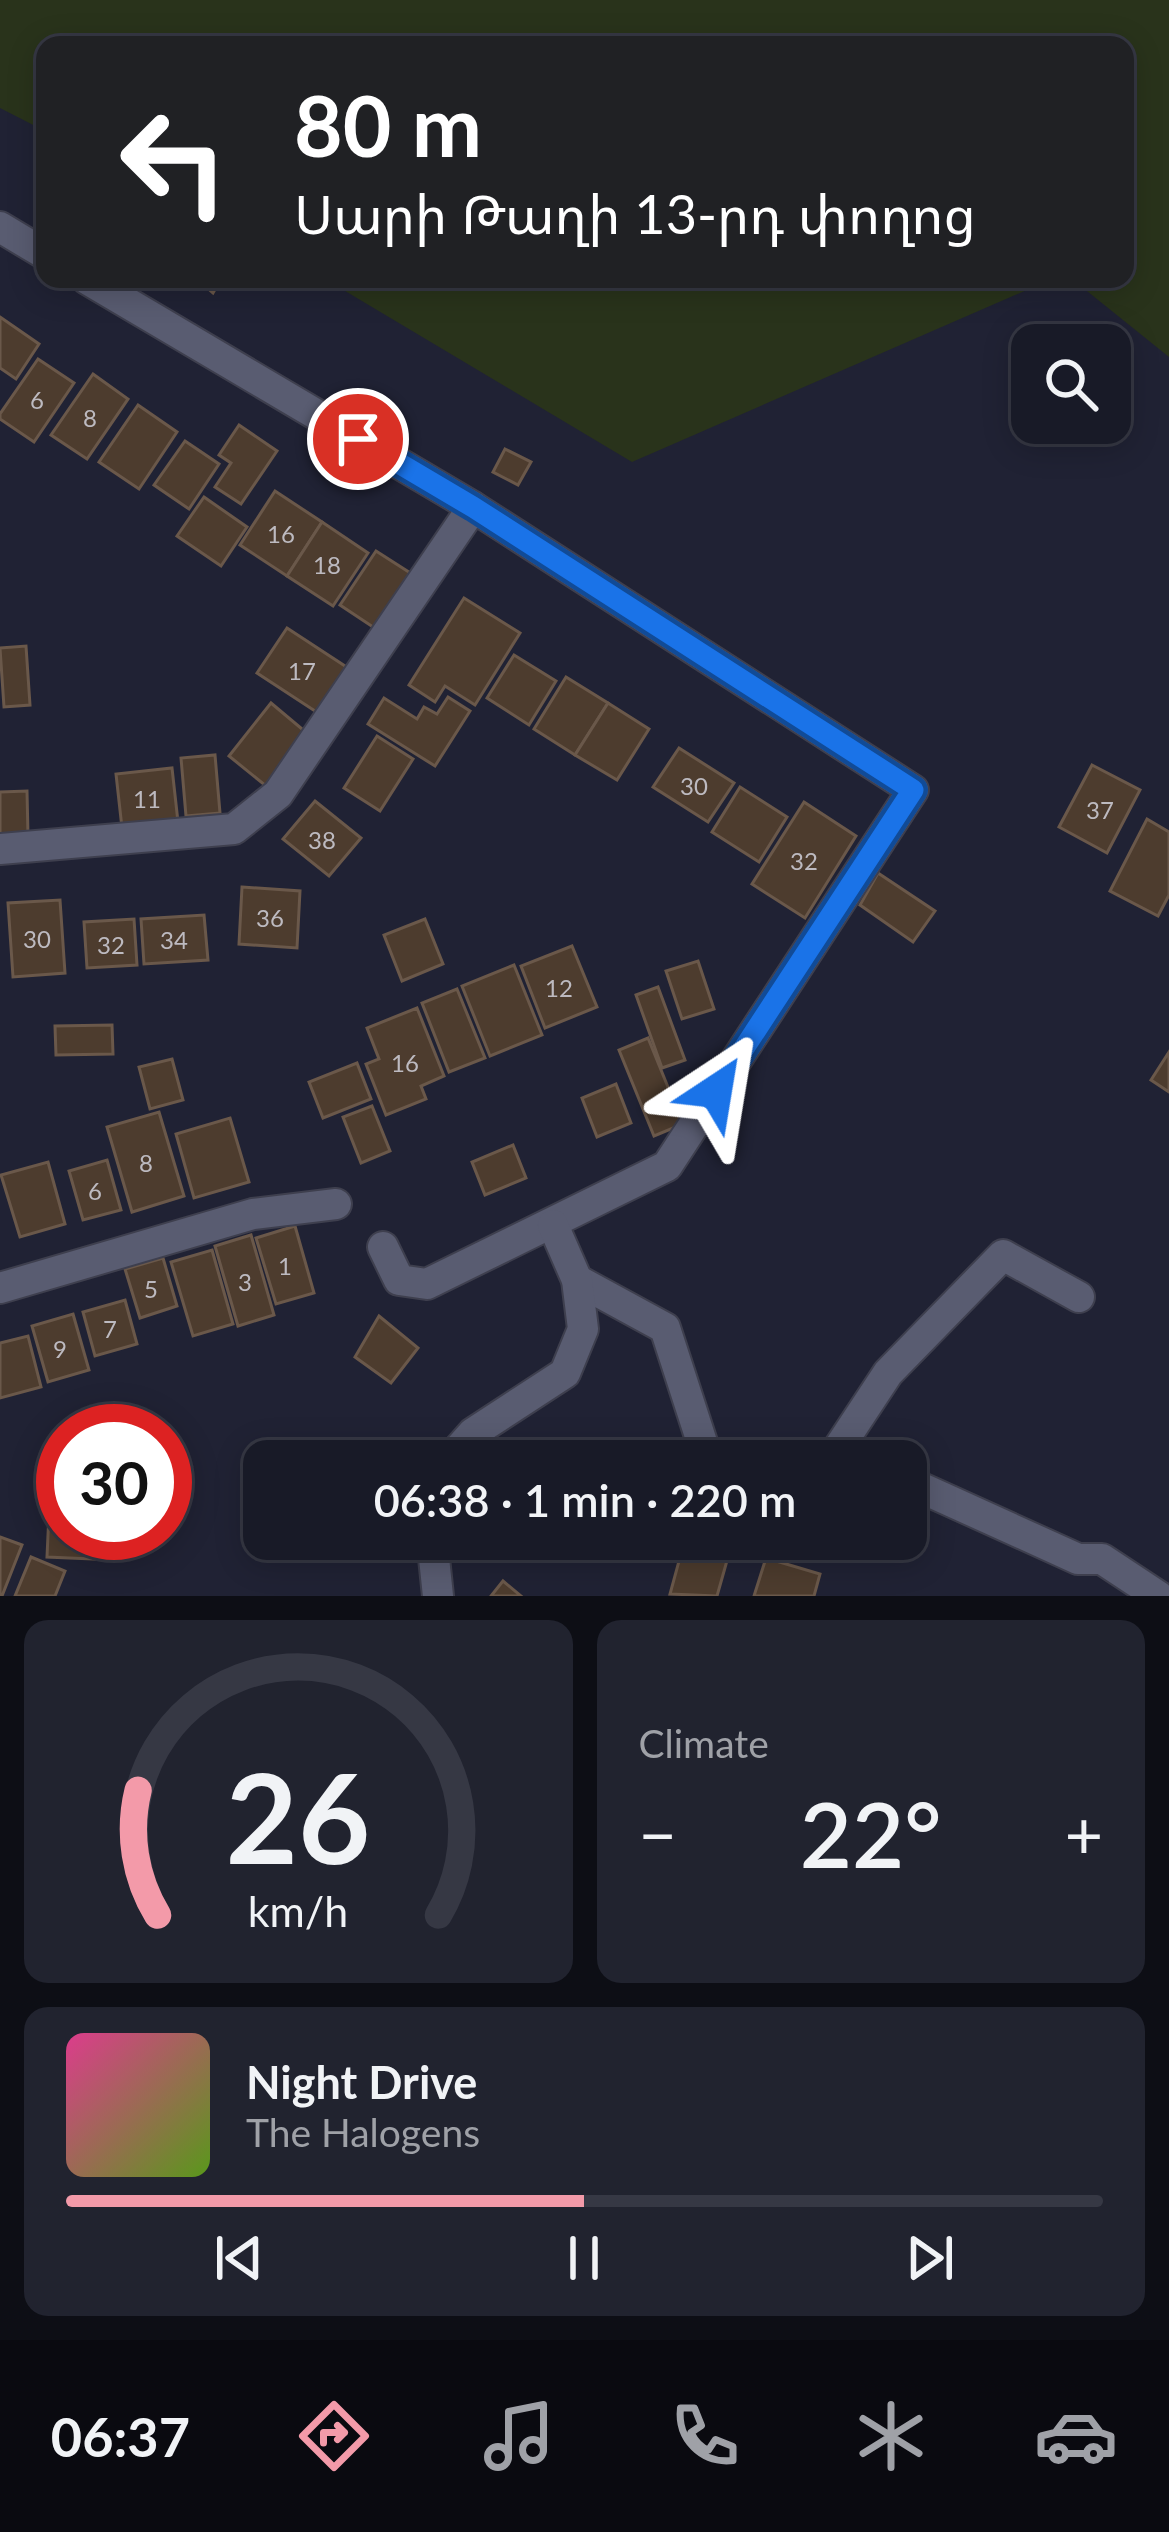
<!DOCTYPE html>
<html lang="en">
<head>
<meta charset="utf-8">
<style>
  body { margin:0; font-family:Lato,"Noto Sans Armenian",sans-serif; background:#21232f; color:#f1f3f6; height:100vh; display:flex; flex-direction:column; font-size:45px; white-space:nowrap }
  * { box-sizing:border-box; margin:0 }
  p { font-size:39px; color:#9fa1a7 }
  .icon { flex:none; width:66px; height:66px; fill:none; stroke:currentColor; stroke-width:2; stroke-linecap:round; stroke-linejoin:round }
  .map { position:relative; height:1596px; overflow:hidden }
  .drawer { display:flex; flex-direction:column; gap:24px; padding:24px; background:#0d0e15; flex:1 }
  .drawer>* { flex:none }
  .banner { position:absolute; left:36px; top:36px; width:1098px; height:252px; border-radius:24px; box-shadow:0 6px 30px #0003,0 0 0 3px #363844; background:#202124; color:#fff; overflow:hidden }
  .buttons { position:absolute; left:1011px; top:324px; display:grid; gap:24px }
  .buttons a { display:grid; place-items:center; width:120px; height:120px; border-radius:24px; background:#181a27; box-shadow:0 6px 30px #0003,0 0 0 3px #363844; font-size:60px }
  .speed { position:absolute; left:36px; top:1404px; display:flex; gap:24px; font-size:60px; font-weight:700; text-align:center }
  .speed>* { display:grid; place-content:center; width:156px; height:156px; border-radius:50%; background:#181a27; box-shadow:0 6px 30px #0003,0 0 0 3px #363844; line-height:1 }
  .speed .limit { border:18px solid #d22; background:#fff; color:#111 }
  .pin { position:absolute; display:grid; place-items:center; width:102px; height:102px; color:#fff; margin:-51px; border:6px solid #fff; border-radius:50%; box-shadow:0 3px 12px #0007 }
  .me { position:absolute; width:132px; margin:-66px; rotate:33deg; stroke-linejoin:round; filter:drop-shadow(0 0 9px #0008) }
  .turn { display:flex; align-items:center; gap:42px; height:252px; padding:0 60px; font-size:54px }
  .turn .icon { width:156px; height:156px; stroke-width:2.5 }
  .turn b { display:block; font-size:84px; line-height:102px }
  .big { font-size:90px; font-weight:600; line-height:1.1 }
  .drawer .card { flex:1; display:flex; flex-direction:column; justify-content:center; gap:18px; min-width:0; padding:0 42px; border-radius:24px; background:#21232f }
  .drawer .dial { align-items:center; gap:0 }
  .dial svg { height:312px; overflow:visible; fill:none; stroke:#363844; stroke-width:7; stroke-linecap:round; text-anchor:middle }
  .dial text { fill:#f1f3f6; stroke:none }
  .song { display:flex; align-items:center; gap:36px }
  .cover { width:144px; height:144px; border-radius:18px; background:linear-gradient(135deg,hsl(330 70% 55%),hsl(90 70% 35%)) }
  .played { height:12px; border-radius:6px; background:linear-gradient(90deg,#f39aa9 50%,#363844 50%) }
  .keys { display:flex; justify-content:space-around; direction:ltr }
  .heat { display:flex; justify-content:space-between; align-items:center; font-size:66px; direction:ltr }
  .drawer .tiles { flex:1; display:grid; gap:24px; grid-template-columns:1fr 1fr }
  .card:last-child { grid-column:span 2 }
  .trip { position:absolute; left:243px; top:1440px; width:684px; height:120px; border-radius:24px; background:#181a27; box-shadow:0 6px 30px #0003,0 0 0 3px #363844; font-weight:600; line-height:120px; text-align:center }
  .menu { display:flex; height:192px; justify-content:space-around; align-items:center; background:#0a0a10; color:#9fa1a7 }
  .menu .icon { width:84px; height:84px }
  .menu .current { color:#f39aa9 }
  .menu b { font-size:54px; color:#f1f3f6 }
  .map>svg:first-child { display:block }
</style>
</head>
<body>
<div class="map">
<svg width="1169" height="1596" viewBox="0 0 1169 1596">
  <rect width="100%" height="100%" fill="#202234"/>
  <g fill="#29331b">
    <polygon points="0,0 1169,0 1169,357 1072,279 1125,279 1125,45 45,45 45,131 0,108"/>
    <polygon points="325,279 1052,279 632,462"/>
  </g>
  <g fill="#4d3c2e" stroke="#6a584a" stroke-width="3">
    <polygon points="197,279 221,279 213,293"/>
    <polygon points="0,317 39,344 16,379 0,368"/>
    <polygon points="38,359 74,383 34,442 0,419 0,414"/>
    <polygon points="93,374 128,399 87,459 51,435"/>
    <polygon points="138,405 177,432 139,489 99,462"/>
    <polygon points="239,425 277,451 241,504 215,487 231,463 219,455"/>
    <polygon points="185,441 219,464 189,509 154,485"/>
    <polygon points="505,449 531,462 518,485 493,472"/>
    <polygon points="275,491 322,522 287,576 240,545"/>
    <polygon points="204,497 247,527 221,566 177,536"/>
    <polygon points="322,522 368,553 333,606 287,576"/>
    <polygon points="376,551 415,576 379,631 340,605"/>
    <polygon points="464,598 520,633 475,705 445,686 435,702 409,685"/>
    <polygon points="287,628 348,668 318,713 257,673"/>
    <polygon points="26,646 30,705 4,707 0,648"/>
    <polygon points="514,655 556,681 529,725 487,698"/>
    <polygon points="566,677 608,703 575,755 534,729"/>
    <polygon points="448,697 470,711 435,766 368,724 384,698 417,719 424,707 437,714"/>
    <polygon points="271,703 308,734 266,786 229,756"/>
    <polygon points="608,703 649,729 617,780 575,755"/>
    <polygon points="377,736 413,759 380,811 344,788"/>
    <polygon points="679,748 734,783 708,822 653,787"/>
    <polygon points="215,755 220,813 186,816 181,758"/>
    <polygon points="1092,765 1140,790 1107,853 1059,827"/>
    <polygon points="172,768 178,822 122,828 116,774"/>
    <polygon points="740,787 787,817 759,862 712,832"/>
    <polygon points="27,791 28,836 0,836 0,792"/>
    <polygon points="315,801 361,838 329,876 283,839"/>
    <polygon points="804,802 856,836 805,918 752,884"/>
    <polygon points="1147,819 1169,832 1169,895 1158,916 1110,891"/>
    <polygon points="878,873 935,911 913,942 860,905"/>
    <polygon points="242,887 300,891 297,948 239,944"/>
    <polygon points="60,900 65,973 13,977 8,903"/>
    <polygon points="204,915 208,960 144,964 141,919"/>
    <polygon points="134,919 137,965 87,968 84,922"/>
    <polygon points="425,919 443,964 402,981 384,935"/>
    <polygon points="572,946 597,1007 545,1028 521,966"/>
    <polygon points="698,961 714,1009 682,1019 666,971"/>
    <polygon points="514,965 542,1035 490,1056 462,986"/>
    <polygon points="658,987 685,1060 662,1068 636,995"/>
    <polygon points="457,989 485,1058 449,1072 422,1003"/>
    <polygon points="417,1008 444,1076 421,1086 426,1099 386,1115 366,1064 379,1059 367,1028"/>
    <polygon points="112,1025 113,1054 56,1055 55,1026"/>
    <polygon points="648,1038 683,1124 654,1136 619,1050"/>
    <polygon points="1169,1052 1169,1092 1151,1080"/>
    <polygon points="172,1059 183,1100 150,1109 139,1067"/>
    <polygon points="357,1063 371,1099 323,1118 309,1082"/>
    <polygon points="616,1084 631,1123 597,1137 582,1098"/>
    <polygon points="372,1106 390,1151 361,1163 343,1117"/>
    <polygon points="159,1112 184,1196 132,1212 107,1127"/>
    <polygon points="230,1118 249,1182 194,1198 176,1134"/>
    <polygon points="513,1145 526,1178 485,1195 472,1162"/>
    <polygon points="107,1160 121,1210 83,1220 69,1171"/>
    <polygon points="48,1162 65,1224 20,1237 1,1175"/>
    <polygon points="295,1226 314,1293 276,1304 256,1238"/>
    <polygon points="251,1235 274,1315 238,1326 215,1246"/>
    <polygon points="212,1250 233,1324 193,1336 171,1262"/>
    <polygon points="163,1258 177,1306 140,1318 125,1269"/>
    <polygon points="125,1300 137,1344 95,1356 83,1312"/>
    <polygon points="73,1314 89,1370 48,1382 32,1326"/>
    <polygon points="379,1316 418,1348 391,1383 355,1357"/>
    <polygon points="28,1336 41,1387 0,1398 0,1343"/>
    <polygon points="50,1491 63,1491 63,1533 116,1533 115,1560 47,1557"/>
    <polygon points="0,1537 22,1545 2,1596 0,1596"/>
    <polygon points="685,1539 732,1543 717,1596 670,1594"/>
    <polygon points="31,1557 65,1571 55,1596 15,1596"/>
    <polygon points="766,1558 820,1574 814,1596 754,1596"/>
    <polygon points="503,1581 521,1596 491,1596"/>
  </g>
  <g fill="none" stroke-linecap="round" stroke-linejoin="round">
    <defs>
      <g id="minor">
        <polyline points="0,227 45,254"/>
        <polyline points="87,279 473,507 913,790 667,1166 427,1284 399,1280 383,1247"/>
        <polyline points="0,849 234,829 278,794 473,507"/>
        <polyline points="577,1280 665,1328 708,1461"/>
        <polyline points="0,1288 253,1214 336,1204"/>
        <polyline points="448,1461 473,1433 565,1373 583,1329 577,1280 553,1225"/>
        <polyline points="830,1461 888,1373 1003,1255 1079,1297"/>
        <polyline points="906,1481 1078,1559 1102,1559 1158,1596"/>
        <polyline points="432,1539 438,1596"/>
      </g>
    </defs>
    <use href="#minor" stroke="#3e3f4e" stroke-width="34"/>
    <use href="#minor" stroke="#595c71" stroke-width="30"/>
  </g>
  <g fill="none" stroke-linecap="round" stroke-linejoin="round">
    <defs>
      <polyline id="route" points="358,439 473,507 913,790 716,1091"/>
    </defs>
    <use href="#route" stroke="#114b97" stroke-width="30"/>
    <use href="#route" stroke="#1a73e8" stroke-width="21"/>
  </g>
  <g text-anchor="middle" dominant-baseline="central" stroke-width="12" stroke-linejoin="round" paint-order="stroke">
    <g font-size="24" fill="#bdbac0">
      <text x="37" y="399">6</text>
      <text x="90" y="417">8</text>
      <text x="281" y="533">16</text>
      <text x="327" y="564">18</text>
      <text x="302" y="670">17</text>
      <text x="694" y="785">30</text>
      <text x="147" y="798">11</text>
      <text x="1100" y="809">37</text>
      <text x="322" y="839">38</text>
      <text x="804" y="860">32</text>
      <text x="270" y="917">36</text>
      <text x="37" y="938">30</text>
      <text x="174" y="939">34</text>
      <text x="111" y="944">32</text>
      <text x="559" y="987">12</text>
      <text x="405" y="1062">16</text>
      <text x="146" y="1162">8</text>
      <text x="95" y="1190">6</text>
      <text x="285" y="1265">1</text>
      <text x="245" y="1281">3</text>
      <text x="151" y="1288">5</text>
      <text x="110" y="1328">7</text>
      <text x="60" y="1348">9</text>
    </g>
  </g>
</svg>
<div class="buttons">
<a><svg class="icon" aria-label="search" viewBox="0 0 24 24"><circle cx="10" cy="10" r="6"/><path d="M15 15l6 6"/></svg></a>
</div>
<div class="speed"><div class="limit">30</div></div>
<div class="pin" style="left:358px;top:439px;background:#d93025"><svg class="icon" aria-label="arrive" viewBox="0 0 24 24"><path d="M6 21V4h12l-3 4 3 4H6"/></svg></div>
<svg class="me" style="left:716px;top:1091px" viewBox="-20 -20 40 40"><path d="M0-17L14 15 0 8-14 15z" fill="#1a73e8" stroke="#fff" stroke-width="4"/></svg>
<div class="trip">06:38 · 1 min · 220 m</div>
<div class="banner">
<div class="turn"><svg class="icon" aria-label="left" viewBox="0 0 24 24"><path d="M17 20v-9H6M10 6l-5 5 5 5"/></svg><div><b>80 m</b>Սարի Թաղի 13-րդ փողոց</div></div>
</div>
</div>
<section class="drawer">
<div class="tiles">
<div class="card dial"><svg viewBox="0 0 100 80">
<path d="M14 69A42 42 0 1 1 86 69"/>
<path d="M14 69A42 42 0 0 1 9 37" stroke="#f39aa9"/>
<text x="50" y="56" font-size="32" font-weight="700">26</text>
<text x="50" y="72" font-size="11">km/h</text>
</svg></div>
<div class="card"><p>Climate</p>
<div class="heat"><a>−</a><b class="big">22°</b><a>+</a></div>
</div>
<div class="card">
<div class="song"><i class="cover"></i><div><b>Night Drive</b><p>The Halogens</p></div></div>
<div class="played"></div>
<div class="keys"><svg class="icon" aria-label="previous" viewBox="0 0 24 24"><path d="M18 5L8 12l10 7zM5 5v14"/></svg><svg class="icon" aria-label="pause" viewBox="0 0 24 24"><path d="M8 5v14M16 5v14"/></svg><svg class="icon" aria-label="next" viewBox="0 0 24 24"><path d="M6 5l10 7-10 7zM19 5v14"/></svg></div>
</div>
</div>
</section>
<nav class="menu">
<b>06:37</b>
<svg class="icon current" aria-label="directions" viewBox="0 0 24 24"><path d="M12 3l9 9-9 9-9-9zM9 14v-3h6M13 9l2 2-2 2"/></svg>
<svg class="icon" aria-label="music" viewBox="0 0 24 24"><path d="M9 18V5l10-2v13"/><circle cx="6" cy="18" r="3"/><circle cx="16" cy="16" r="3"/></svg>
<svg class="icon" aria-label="phone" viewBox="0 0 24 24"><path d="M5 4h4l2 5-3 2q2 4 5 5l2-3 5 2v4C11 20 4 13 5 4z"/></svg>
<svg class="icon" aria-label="climate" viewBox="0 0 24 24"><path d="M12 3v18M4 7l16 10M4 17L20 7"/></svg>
<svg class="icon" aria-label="car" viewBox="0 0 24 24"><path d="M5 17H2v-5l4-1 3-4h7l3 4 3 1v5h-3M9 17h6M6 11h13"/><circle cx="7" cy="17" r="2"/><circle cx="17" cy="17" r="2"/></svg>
</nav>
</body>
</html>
